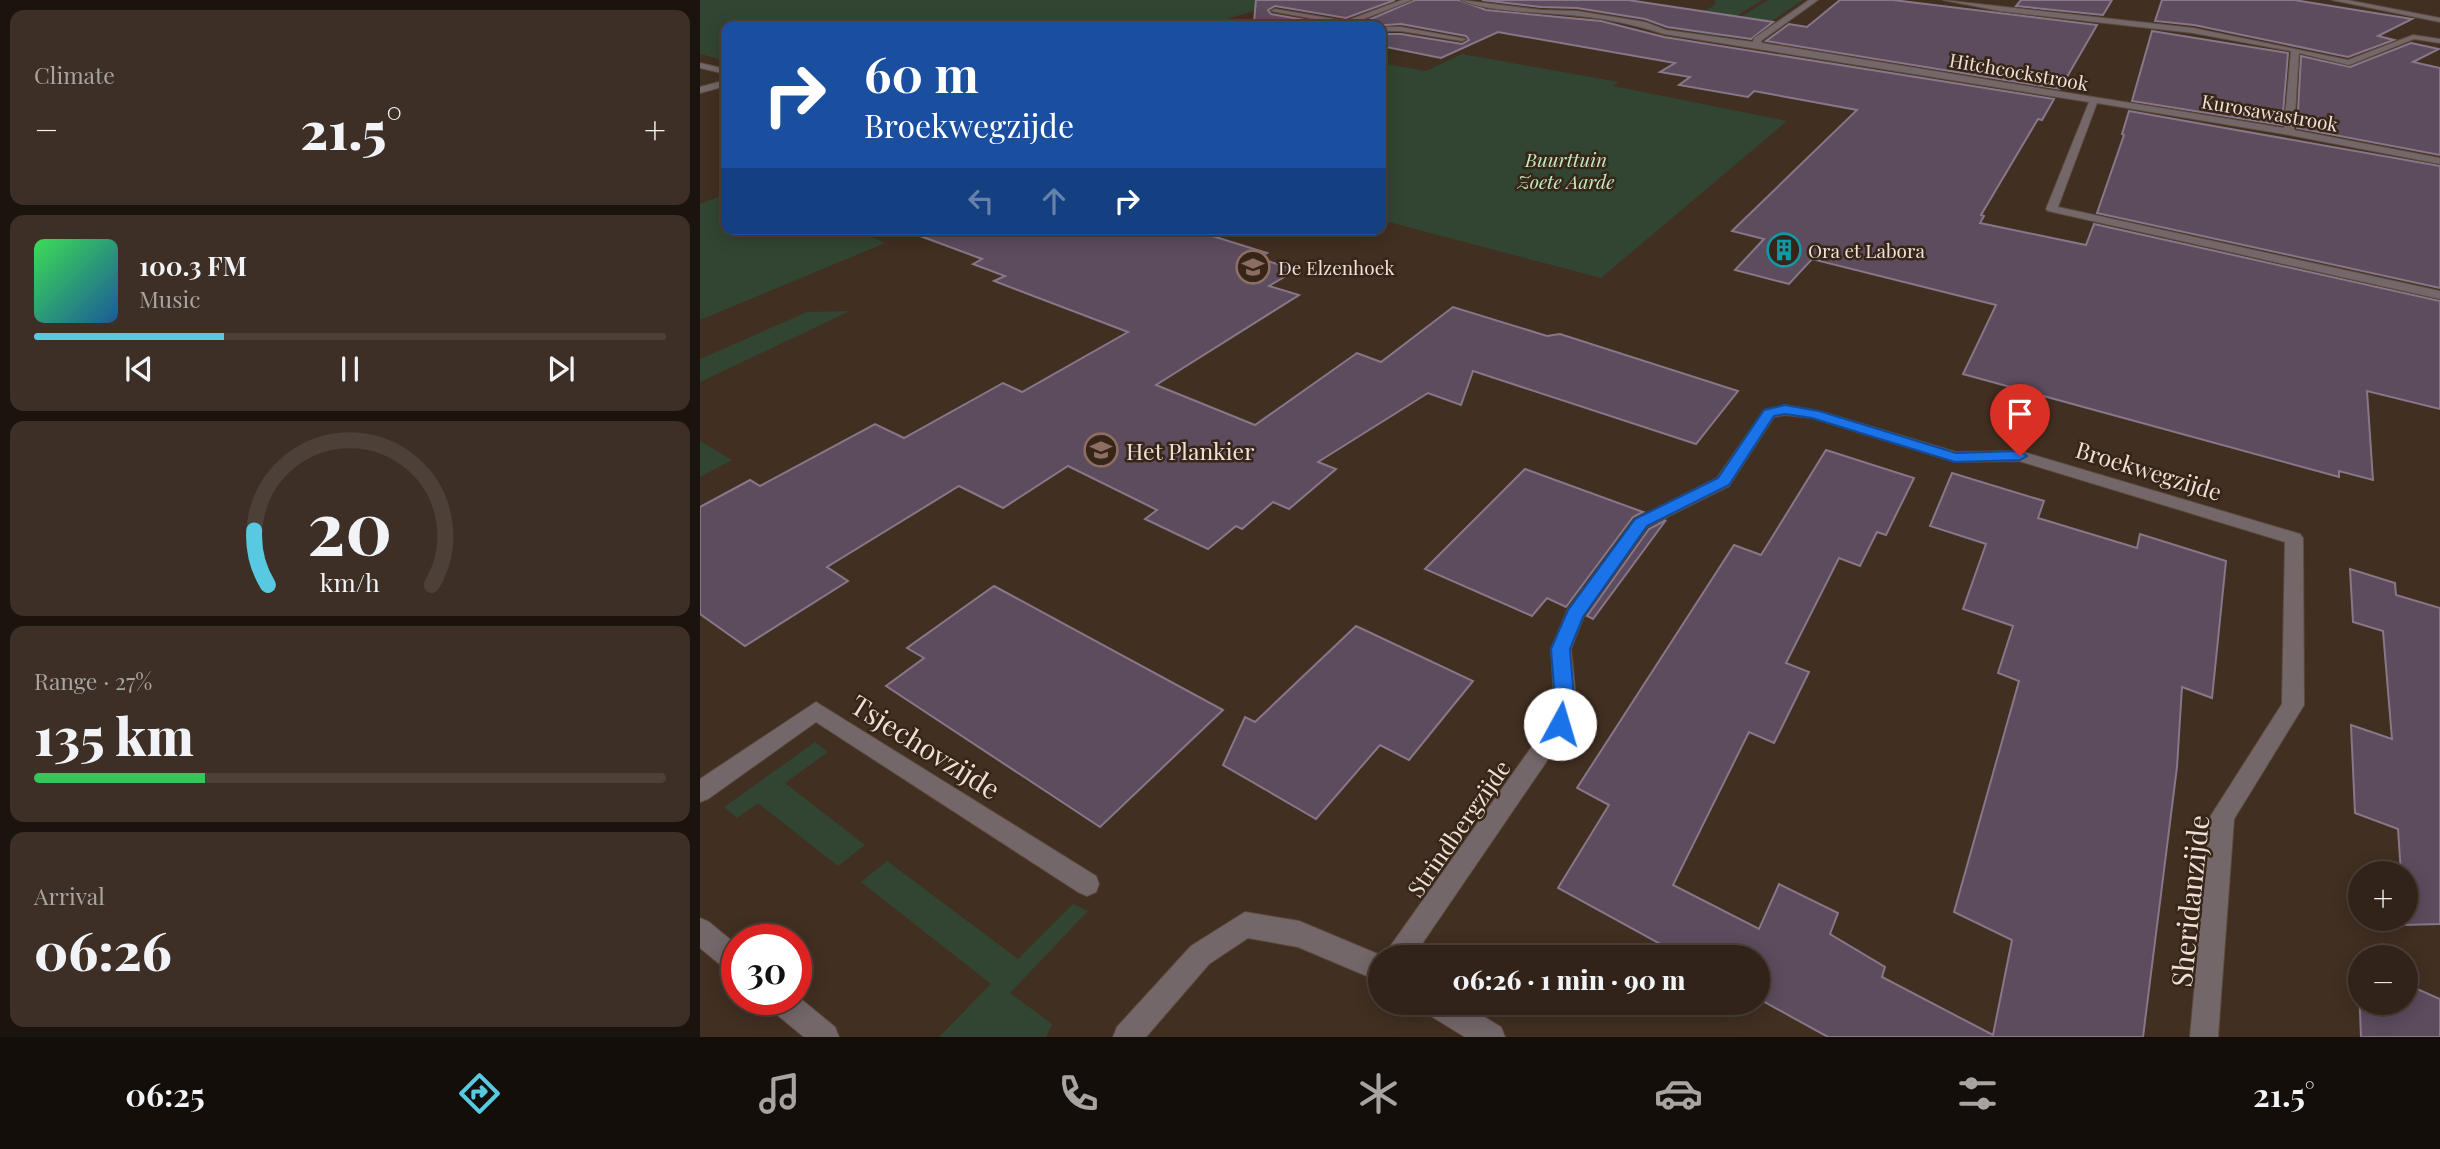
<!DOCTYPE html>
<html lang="en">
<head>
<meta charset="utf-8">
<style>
  body { margin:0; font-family:"Playfair Display",serif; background:#3d2f26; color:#f1f3f6; height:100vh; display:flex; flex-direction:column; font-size:26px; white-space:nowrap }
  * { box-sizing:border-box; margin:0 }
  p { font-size:23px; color:#a8a4a2 }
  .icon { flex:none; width:38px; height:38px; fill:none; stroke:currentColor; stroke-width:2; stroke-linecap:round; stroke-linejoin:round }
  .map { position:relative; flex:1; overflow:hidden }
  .panel { display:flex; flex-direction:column; gap:10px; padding:10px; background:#1b130e; width:700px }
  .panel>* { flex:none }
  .guide { position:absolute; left:21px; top:21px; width:665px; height:214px; border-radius:14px; box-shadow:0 4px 18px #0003,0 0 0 2px #4c4038; background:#1a4fa0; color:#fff; overflow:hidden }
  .fabs { position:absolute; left:1648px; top:861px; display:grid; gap:14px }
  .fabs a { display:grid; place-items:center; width:70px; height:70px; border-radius:50%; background:#312319; box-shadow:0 4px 18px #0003,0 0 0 2px #4c4038; font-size:35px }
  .speed { position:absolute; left:21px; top:924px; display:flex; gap:14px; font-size:35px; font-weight:700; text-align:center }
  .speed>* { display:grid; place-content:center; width:91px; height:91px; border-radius:50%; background:#312319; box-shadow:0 4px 18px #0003,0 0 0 2px #4c4038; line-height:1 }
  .speed .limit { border:10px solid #d22; background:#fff; color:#111 }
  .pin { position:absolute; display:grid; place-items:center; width:60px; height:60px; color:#fff; margin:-72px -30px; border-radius:50% 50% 50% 0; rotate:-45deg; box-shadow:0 0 7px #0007 }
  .pin .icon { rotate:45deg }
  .me { position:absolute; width:77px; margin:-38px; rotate:6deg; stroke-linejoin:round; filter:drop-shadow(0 0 5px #0008) }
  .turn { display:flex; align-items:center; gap:24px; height:147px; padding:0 28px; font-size:32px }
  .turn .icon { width:91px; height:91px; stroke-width:2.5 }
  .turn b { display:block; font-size:49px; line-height:60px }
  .lanes { display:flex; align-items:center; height:66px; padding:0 28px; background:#0003; justify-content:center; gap:35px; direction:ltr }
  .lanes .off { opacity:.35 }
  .big { font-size:52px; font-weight:800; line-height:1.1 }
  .panel .card { flex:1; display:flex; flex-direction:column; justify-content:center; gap:10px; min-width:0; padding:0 24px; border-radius:14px; background:#3d2f26 }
  .panel .dial { align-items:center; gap:0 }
  .dial svg { height:182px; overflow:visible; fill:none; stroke:#4c4038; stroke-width:7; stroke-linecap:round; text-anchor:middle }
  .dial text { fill:#f1f3f6; stroke:none }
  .song { display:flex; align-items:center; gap:21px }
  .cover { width:84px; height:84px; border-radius:10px; background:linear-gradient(135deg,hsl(130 70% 55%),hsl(210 70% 35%)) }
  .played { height:7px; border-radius:4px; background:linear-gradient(90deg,#57c9e1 30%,#4c4038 30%) }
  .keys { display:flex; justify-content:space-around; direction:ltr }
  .heat { display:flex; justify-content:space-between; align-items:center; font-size:38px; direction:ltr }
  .charge { height:10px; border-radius:5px; background:linear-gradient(90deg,#34c759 27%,#4c4038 0) }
  .trip { position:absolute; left:668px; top:945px; width:402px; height:70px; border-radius:35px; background:#312319; box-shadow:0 4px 18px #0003,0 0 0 2px #4c4038; font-weight:800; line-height:70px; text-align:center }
  .dock { display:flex; height:112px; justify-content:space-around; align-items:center; background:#140e0a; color:#a8a4a2 }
  .dock .icon { width:49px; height:49px }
  .dock .current { color:#57c9e1 }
  .dock b { font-size:32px; color:#f1f3f6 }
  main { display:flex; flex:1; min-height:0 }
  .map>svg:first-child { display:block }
</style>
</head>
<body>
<main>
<section class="panel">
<div class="card"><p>Climate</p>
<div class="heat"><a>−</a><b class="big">21.5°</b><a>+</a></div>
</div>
<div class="card">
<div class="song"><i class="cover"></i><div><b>100.3 FM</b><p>Music</p></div></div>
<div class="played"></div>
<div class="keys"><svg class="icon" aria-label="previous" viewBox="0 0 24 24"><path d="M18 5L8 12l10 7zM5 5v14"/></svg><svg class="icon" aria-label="pause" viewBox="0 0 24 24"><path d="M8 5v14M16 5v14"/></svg><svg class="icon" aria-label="next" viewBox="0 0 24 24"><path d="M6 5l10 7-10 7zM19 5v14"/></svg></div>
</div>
<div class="card dial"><svg viewBox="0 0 100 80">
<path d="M14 69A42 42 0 1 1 86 69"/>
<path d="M14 69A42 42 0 0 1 8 45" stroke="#57c9e1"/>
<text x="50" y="56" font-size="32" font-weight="700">20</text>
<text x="50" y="72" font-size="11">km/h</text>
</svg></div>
<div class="card"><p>Range · 27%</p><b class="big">135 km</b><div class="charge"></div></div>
<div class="card"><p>Arrival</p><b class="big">06:26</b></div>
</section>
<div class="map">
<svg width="1740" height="1037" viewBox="0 0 1740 1037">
  <rect width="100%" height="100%" fill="#412f21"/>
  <g fill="#324532">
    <polygon points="0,0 586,0 507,26 26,26 26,61 0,54"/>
    <polygon points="1014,0 1062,0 1013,31 1017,32 1068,0 1103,0 1051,35 1023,37 983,31 990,20 1016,4"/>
    <polygon points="762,54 919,82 913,86 1087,121 901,278 681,220 681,63 726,71"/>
    <polygon points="26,194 26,229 153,229 185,243 0,320 0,204"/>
    <polygon points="150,311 0,382 0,359 107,312"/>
    <polygon points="0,441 32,460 0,477"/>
    <polygon points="115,742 128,752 85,783 165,845 138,866 58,803 37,818 24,807"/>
    <polygon points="187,861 318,959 373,904 388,911 310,993 352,1024 346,1037 239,1037 291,984 161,882"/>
  </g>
  <g fill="#5c4c5d" stroke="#887689" stroke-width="2">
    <polygon points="556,0 695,0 646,18 575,6 568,10 571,14 639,26 576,26 554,22"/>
    <polygon points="715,0 759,0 786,10 901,21 964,37 1354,99 1342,120 1338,119 1281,215 1284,216 1280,223 1386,245 1394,224 1740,301 1740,409 1667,391 1673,480 1639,471 1639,477 1263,374 1296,305 1112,259 1089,284 1035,270 1064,239 1032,231 1157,110 1054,91 1048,97 979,85 990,77 960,72 975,63 798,32 741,58 681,46 681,34 701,34 762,44 769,40 766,36 701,24 671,26 664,22"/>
    <polygon points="782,0 928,0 1073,22 1051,39 967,27 945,19 877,8 841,7"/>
    <polygon points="1140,0 1193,0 1397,25 1360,89 1066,41 1089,24 1107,27"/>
    <polygon points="1321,0 1412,0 1403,15 1316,6"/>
    <polygon points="1462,0 1594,0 1712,19 1678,36 1694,40 1648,57 1494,25 1455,21"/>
    <polygon points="1452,31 1588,53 1582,125 1432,101"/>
    <polygon points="1711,43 1739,49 1713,62 1740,68 1740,155 1597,128 1601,56 1650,67"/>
    <polygon points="1429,111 1740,166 1740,288 1397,213 1424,135 1422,134"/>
    <polygon points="216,229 490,229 567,253 558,258 596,270 569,286 599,295 456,385 555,425 657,353 681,362 753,307 847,336 860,334 1038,391 996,444 773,371 761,405 728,393 618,462 636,469 589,509 573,502 542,529 536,526 508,549 445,519 457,510 368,466 303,508 259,486 127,567 148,581 45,646 0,614 0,507 50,480 60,486 175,424 204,438 303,383 322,392 428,332 294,281 305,276 273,264 282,259 215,234"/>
    <polygon points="1126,450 1214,478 1186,535 1177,532 1160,566 1139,558 1086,663 1109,672 1074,743 1049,732 973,885 1059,929 1079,884 1138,913 1130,934 1185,967 1182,977 1293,1035 1312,940 1254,912 1319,681 1298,673 1313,626 1263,609 1286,544 1230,526 1252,473 1344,501 1338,518 1437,548 1440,534 1526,561 1512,698 1482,687 1477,767 1443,1037 1128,1037 1059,999 1059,957 984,957 858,888 909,805 877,788 1034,545 1061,555"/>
    <polygon points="825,469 943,512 933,517 866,607 847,598 832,616 725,569"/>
    <polygon points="966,520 893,619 887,616 949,529"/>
    <polygon points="1650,569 1695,583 1696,595 1740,608 1740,924 1704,925 1706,873 1701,873 1698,829 1655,813 1651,725 1692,739 1683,631 1653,622"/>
    <polygon points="294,586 523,710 400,827 186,686 224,658 207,648"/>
    <polygon points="656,626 773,681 709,760 680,745 616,819 523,765 545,717 555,722"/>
    <polygon points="1658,964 1661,965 1661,1003 1706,1003 1706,984 1740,999 1740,1037 1661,1037"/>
  </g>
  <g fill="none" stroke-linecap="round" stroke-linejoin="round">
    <defs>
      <g id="street">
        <polygon points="702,0 712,0 656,22 668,26 652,26 571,11 575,9 646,21"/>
        <path d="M 761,0 L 841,10 L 877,11 L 945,22 L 966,30 L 1053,42 L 1054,38 L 1109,0 L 1118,0 L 1061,41 L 1062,43 L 1584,128 L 1591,51 L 1493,33 L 1300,11 L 1243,0 L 1493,28 L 1648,60 L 1713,35 L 1740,39 L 1740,43 L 1714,39 L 1649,65 L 1599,53 L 1594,130 L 1740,158 L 1740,164 L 1589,135 L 1397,103 L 1358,207 L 1740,291 L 1740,299 L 1348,211 L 1346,209 L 1389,102 L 964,34 C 936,25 909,19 879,16 C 848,12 788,13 761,0 Z"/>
        <polygon points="1632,0 1647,0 1740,18 1740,22"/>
        <polygon points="681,27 701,27 766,39 762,41 701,31 681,31"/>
        <polygon points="0,63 26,69 26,74 0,68"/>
        <polygon points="26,80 26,86 0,93 0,87"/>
        <polygon points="1085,405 1119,411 1256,452 1320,451 1600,534 1603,538 1604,705 1534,819 1518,1037 1490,1037 1510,817 1582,704 1585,542 1319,461 1255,462 1112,418 1085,415 1074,417 1029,486 947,527 884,616 871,649 876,699 868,730 713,957 685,957 689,948 850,721 854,699 851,649 868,609 935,519 1017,478 1064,410"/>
        <polygon points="116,702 396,876 399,884 396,892 387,896 378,892 116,722 8,799 0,802 0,779"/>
        <polygon points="545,912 599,921 685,957 681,957 681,982 598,947 548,938 509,964 446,1037 413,1037 417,1027 491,946"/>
        <polygon points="0,918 9,922 37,945 37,975 28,971 0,948"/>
        <polygon points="96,995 135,1027 139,1037 104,1037 70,1009 66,999 96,999"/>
        <polygon points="722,1003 761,1003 801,1027 805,1037 765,1037 726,1013"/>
      </g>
    </defs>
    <use href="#street" stroke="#5c4b3e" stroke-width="2"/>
    <use href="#street" fill="#746769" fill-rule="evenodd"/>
  </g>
  <polygon fill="#1a73e8" stroke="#114b97" stroke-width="2" points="1085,405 1119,411 1256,453 1320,451 1327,456 1320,460 1255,462 1112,418 1085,414 1074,416 1029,485 947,526 883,617 870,649 874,699 867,730 860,732 853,730 850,724 855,699 851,649 868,610 935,519 1018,478 1064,410"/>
  <defs>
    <symbol id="building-ring" viewBox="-11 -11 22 22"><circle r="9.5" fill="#372518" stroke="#0f9aa8" stroke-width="1.5"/><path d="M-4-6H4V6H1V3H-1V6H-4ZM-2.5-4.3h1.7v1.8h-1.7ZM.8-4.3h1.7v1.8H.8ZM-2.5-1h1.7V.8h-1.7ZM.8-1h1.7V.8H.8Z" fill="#0f9aa8"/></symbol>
    <symbol id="school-ring" viewBox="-11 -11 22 22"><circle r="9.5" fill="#372518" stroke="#8d6e63" stroke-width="1.5"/><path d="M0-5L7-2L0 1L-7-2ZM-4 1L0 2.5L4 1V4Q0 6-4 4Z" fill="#8d6e63"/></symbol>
  </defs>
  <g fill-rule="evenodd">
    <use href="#building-ring" x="1065" y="231" width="38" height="38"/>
    <use href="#school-ring" x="534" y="248" width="38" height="38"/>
    <use href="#school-ring" x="382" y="431" width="38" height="38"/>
  </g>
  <g text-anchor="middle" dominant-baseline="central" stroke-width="5" stroke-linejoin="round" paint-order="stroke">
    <g font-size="19" fill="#ece0d8" stroke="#372518">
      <text transform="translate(1319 71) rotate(10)">Hitchcockstrook</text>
      <text transform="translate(1570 112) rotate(10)">Kurosawastrook</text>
    </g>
    <g font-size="19" font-style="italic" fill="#bfebbe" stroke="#372518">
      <text x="866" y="159">Buurttuin<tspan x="866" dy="22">Zoete Aarde</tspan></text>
    </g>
    <g font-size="19" fill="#ece0d8" stroke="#372518" text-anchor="start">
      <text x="1108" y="250">Ora et Labora</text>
      <text x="578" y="267">De Elzenhoek</text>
    </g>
    <g font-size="23" fill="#ece0d8" stroke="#372518" text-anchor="start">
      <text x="426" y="450">Het Plankier</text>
    </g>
    <g font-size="23" fill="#ece0d8" stroke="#372518">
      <text transform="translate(1449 470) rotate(17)">Broekwegzijde</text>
      <text transform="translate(758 828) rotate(-55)">Strindbergzijde</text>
    </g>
    <g font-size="28" fill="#ece0d8" stroke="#372518">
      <text transform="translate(226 746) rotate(32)">Tsjechovzijde</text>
      <text transform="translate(1489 901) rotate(-84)">Sheridanzijde</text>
    </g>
  </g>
</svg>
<div class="fabs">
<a>+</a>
<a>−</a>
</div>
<div class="speed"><div class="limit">30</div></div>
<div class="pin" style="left:1320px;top:456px;background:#d93025"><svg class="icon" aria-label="arrive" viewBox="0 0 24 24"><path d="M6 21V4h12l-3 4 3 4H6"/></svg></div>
<svg class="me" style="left:860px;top:724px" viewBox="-20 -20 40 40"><circle r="19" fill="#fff"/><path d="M0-13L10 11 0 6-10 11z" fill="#1a73e8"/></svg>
<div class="trip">06:26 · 1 min · 90 m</div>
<div class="guide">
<div class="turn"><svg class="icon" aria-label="right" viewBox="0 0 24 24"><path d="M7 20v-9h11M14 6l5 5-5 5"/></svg><div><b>60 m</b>Broekwegzijde</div></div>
<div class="lanes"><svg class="icon off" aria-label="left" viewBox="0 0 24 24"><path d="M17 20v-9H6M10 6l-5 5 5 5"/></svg><svg class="icon off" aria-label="ahead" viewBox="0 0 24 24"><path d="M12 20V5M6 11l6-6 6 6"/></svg><svg class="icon" aria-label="right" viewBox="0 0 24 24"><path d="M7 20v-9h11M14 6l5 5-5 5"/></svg></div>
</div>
</div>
</main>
<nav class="dock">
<b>06:25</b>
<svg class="icon current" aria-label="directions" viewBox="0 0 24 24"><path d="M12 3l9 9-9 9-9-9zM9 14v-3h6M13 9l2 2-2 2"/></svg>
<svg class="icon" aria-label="music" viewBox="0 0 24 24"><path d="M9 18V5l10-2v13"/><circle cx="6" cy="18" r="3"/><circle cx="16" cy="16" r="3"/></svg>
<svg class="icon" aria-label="phone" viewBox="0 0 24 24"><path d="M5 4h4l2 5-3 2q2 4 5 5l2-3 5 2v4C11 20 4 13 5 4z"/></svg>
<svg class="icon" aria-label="climate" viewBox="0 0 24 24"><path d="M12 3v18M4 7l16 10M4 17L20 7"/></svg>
<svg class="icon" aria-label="car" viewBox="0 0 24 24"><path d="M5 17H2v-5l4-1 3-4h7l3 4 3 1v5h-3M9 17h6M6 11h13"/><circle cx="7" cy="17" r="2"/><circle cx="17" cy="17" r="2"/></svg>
<svg class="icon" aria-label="filters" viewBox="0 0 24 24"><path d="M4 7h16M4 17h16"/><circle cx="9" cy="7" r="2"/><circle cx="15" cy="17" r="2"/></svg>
<b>21.5°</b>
</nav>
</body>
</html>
